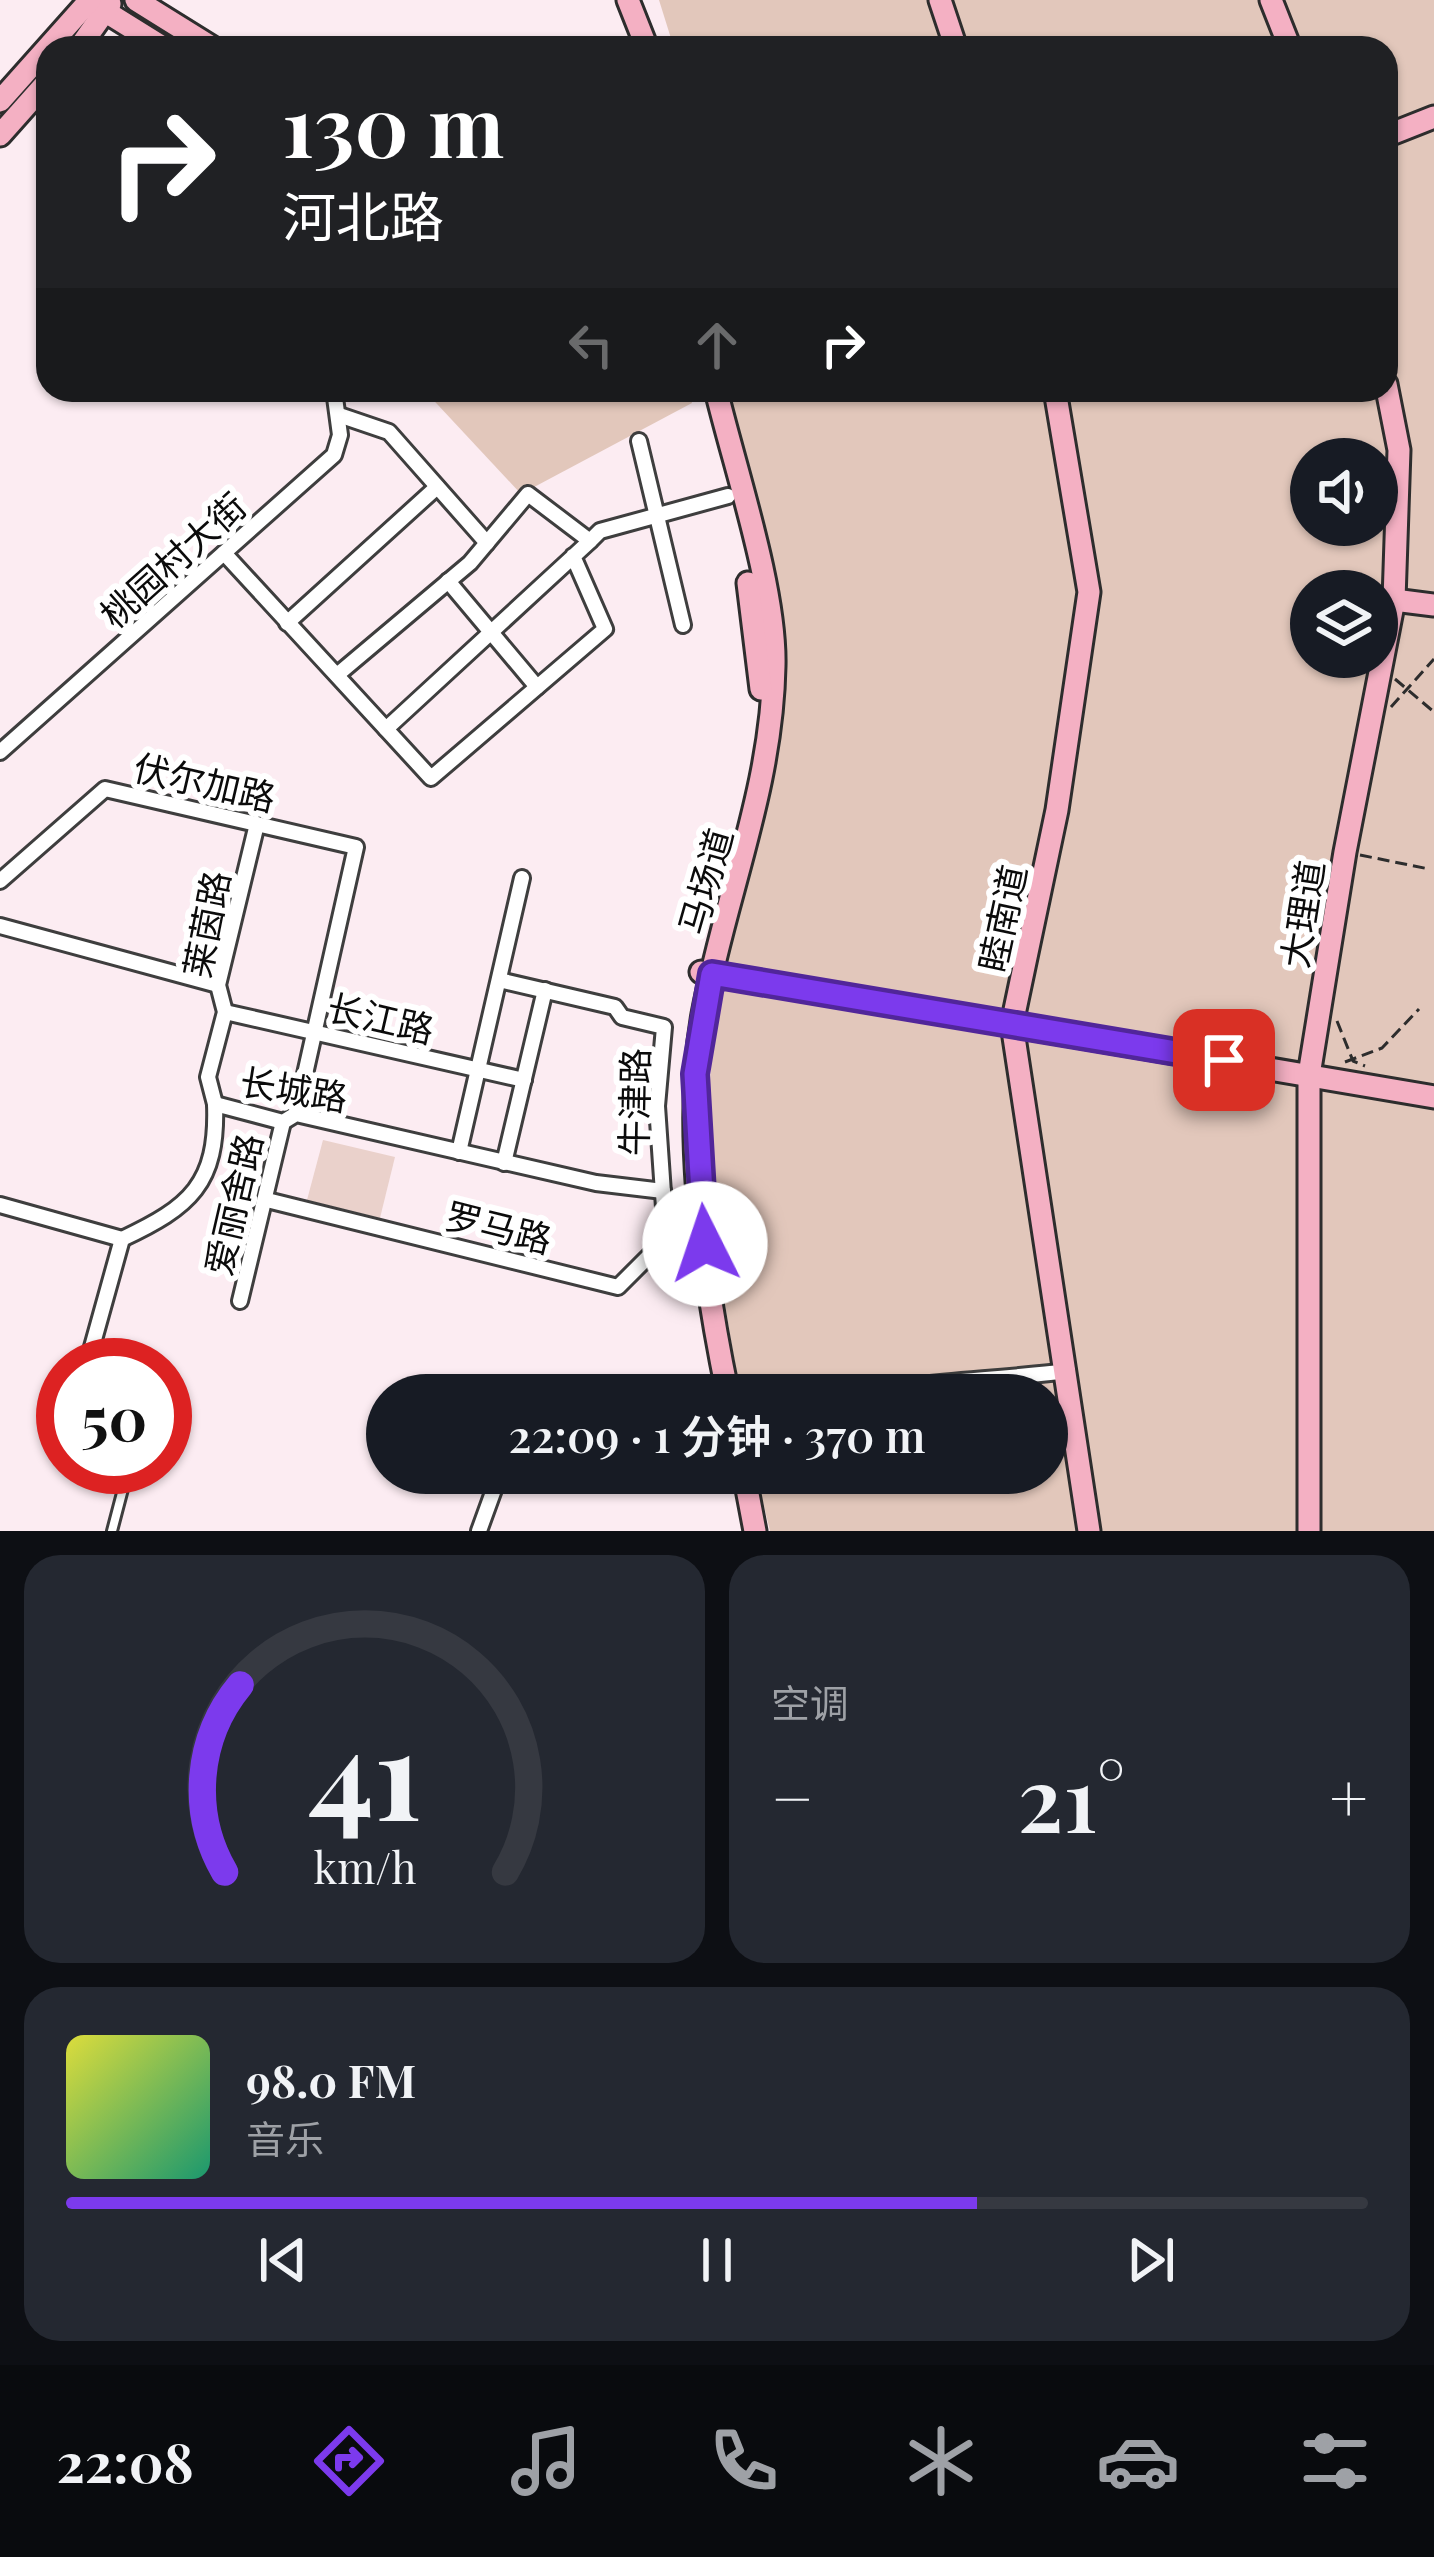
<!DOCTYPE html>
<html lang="zh">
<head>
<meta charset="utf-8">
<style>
  body { margin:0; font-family:"Playfair Display","Noto Sans SC",serif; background:#242831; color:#f1f3f6; height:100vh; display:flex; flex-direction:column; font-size:45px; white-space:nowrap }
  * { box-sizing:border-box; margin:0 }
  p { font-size:39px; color:#9ea1a6 }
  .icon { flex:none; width:66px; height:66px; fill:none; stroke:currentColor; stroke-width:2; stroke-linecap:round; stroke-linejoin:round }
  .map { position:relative; height:1531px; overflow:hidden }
  .side { display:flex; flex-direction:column; gap:24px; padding:24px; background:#0d0f14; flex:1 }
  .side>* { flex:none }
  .top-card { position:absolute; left:36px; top:36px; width:1362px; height:366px; border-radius:36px; box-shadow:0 3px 9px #0004; background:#202124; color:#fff; overflow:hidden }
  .fabs { position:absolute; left:1290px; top:438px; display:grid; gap:24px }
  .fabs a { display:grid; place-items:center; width:108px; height:108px; border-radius:50%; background:#171b24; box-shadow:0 3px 9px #0004; font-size:60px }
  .speed { position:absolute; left:36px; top:1338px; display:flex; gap:24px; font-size:60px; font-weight:700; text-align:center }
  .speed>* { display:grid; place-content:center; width:156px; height:156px; border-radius:50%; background:#171b24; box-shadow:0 3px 9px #0004; line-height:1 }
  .speed .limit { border:18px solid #d22; background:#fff; color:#111 }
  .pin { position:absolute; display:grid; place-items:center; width:102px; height:102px; color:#fff; margin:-51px; border-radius:24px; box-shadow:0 6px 18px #0006 }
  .me { position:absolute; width:132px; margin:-66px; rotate:356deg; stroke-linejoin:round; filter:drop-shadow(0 0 9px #0008) }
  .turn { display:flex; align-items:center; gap:42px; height:252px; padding:0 48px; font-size:54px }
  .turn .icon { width:156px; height:156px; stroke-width:2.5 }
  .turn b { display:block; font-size:84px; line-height:102px }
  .lanes { display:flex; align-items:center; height:114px; padding:0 48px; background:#0003; justify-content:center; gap:60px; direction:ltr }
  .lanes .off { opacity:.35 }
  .big { font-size:90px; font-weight:600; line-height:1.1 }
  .side .tile { flex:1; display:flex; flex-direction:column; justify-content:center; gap:18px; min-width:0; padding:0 42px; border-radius:36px; background:#242831 }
  .side .dial { align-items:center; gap:0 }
  .dial svg { height:312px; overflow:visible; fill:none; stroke:#363941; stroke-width:7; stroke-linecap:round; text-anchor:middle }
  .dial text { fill:#f1f3f6; stroke:none }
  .song { display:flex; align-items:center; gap:36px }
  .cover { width:144px; height:144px; border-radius:18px; background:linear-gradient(135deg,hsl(60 70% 55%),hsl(160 70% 35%)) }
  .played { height:12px; border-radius:6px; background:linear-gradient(90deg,#7c3aed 70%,#363941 70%) }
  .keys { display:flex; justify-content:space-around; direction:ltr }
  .heat { display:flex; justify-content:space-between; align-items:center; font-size:66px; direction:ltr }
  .side .tiles { flex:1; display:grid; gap:24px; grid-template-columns:1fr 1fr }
  .tile:last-child { grid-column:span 2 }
  .trip { position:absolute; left:366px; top:1374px; width:702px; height:120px; border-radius:60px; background:#171b24; box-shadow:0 3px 9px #0004; font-weight:600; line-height:120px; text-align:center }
  .tab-bar { display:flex; height:192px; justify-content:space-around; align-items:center; background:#090b0e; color:#9ea1a6 }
  .tab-bar .icon { width:84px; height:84px }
  .tab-bar .on { color:#7c3aed }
  .tab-bar b { font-size:54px; color:#f1f3f6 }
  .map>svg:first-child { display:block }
</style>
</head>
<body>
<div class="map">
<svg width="1434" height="1531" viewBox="0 0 1434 1531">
  <rect width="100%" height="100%" fill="#fcecf2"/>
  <g fill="#e2c7bb" fill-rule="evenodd">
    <path d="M 659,0 L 1434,0 L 1434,1531 L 770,1531 L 756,1473 L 1047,1473 L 1047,1395 L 741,1395 C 719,1282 701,1156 713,1041 C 727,913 785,800 785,666 C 786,584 747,472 728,390 L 1386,390 L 1386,48 L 674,48 ZM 1311,459 L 1377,459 L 1377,525 L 1311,525 ZM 1311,591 L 1377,591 L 1377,657 L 1311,657 Z"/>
    <polygon points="424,390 689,390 692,403 521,494"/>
  </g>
  <polygon fill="#ead1cb" points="323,1140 395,1157 380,1218 307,1200"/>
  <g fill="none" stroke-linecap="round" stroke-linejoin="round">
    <defs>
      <polyline id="lane" points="112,1531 128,1470"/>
      <g id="street">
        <polyline points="339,415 389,432 487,543"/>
        <polyline points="639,441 683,625"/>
        <polyline points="224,553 386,729"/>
        <polyline points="573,556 605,629 431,778 386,729 590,541 600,531 728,496"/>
        <polyline points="448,581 537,687"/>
        <polyline points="287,623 437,487"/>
        <polyline points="337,675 470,563 528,494 590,541"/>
        <polyline points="0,752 334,455 340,435 334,390"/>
        <polyline points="0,881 105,789 356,847 296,1114"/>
        <polyline points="0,926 218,985"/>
        <polyline points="499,980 615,1007 622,1017 664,1027 657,1106 667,1251"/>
        <polyline points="225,1012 524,1080"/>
        <polyline points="215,1104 208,1077 225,1012 218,985 257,824"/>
        <polyline points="459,1152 522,878"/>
        <polyline points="504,1163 545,990"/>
        <polyline points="267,1200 618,1287 653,1252 705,1244"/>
        <path d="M 0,1205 L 122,1239 C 190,1207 218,1184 215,1104 L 283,1122 L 296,1114 L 596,1183 L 663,1191"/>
        <polyline points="240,1301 283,1122"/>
        <polyline points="87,1365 122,1239"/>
        <path d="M 848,1395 C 921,1382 994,1380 1068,1371"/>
        <polyline points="479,1531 500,1473"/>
      </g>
      <g id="secondary">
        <polyline points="87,0 164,48"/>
        <polyline points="136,0 213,48"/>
        <polyline points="628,0 647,48"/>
        <polyline points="940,0 956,48"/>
        <polyline points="1271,0 1290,48"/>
        <polyline points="79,48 110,4"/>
        <polyline points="0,101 90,0"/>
        <polyline points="0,135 48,81"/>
        <polyline points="1386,136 1434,117"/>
        <path d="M 716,390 C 735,469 776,589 774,666 C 772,789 725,896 703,1014 C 682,1132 704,1279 728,1395"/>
        <polyline points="1055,390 1089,592 1057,810 1012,1024 1089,1531"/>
        <polyline points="748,583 761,689"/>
        <polyline points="1394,600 1434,605"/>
        <polyline points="701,972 1434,1097"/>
        <polyline points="744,1473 755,1531"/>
        <polyline points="1309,1531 1309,1075 1345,852 1394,600 1399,450 1386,384"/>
      </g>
    </defs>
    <use href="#lane" stroke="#3e3e3e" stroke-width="14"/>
    <use href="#street" stroke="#3e3e3e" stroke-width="20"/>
    <use href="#secondary" stroke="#2d2d2d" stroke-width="27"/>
    <g stroke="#2d2d2d" stroke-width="3" stroke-dasharray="12 6" stroke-linecap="butt">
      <polyline points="1395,679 1434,712"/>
      <polyline points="1391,707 1434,659"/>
      <polyline points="1360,855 1429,869"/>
      <polyline points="1337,1021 1353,1061 1365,1066"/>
      <polyline points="1345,1062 1382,1048 1419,1009"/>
    </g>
    <use href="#lane" stroke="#fff" stroke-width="8"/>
    <use href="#street" stroke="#fff" stroke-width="14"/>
    <use href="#secondary" stroke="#f4b0c3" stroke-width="21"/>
  </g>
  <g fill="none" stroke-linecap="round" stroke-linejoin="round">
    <defs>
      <polyline id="route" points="705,1244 695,1074 712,974 1224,1060"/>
    </defs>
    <use href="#route" stroke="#51269a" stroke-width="30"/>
    <use href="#route" stroke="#7c3aed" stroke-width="21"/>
  </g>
  <g text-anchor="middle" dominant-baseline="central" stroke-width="12" stroke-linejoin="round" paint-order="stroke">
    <g font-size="36" fill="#0b0b0b" stroke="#fff">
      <text transform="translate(172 559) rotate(-42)">桃园村大街</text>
      <text transform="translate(205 781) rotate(13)">伏尔加路</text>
      <text transform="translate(704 881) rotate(-74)">马场道</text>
      <text transform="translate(1301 914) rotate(-81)">大理道</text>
      <text transform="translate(1001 918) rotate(-78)">睦南道</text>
      <text transform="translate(205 924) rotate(-79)">莱茵路</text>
      <text transform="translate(381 1017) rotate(13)">长江路</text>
      <text transform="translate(294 1088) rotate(9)">长城路</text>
      <text transform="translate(633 1102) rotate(-89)">牛津路</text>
      <text transform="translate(232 1204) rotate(-77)">爱丽舍路</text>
      <text transform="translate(499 1226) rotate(14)">罗马路</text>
    </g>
  </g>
</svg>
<div class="fabs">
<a><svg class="icon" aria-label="sound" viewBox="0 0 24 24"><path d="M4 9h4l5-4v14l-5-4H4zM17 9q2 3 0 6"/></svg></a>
<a><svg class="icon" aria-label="layers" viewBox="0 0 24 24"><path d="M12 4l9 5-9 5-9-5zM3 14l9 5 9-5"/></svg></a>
</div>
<div class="speed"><div class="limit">50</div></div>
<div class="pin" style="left:1224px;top:1060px;background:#d93025"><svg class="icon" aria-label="arrive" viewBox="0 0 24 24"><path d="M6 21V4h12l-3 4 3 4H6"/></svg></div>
<svg class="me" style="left:705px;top:1244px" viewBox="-20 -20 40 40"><circle r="19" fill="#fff"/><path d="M0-13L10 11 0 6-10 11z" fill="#7c3aed"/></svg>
<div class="trip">22:09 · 1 分钟 · 370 m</div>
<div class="top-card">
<div class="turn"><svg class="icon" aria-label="right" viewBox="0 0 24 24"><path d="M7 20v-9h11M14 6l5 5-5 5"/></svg><div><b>130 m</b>河北路</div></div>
<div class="lanes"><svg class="icon off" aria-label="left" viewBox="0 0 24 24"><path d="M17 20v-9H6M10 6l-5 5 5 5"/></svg><svg class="icon off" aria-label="ahead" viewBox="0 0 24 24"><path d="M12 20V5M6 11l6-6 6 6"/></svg><svg class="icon" aria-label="right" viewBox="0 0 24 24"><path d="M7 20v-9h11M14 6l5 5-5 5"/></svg></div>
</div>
</div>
<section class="side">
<div class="tiles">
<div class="tile dial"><svg viewBox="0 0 100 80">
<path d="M14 69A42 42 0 1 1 86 69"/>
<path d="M14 69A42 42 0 0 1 18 21" stroke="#7c3aed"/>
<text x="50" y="56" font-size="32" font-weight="700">41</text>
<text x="50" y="72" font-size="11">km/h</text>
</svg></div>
<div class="tile"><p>空调</p>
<div class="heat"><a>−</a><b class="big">21°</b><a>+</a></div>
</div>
<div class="tile">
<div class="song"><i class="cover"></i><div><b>98.0 FM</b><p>音乐</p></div></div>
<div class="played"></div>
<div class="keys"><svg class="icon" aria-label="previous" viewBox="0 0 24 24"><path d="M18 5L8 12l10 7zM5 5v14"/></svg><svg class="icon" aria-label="pause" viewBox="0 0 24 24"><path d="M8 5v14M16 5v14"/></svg><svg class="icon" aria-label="next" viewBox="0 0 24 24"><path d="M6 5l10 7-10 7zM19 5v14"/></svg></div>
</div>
</div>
</section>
<nav class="tab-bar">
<b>22:08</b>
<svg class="icon on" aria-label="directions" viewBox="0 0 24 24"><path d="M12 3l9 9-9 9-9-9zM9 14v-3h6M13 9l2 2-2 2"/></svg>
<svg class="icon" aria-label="music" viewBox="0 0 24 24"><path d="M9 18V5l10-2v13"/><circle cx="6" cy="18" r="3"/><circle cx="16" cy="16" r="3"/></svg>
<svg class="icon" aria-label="phone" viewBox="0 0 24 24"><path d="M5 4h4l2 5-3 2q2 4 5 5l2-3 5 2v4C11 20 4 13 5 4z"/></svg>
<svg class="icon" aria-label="climate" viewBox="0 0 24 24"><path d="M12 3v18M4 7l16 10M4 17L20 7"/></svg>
<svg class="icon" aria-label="car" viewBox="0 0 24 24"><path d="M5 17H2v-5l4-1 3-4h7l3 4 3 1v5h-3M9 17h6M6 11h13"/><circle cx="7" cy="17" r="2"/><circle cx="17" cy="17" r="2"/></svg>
<svg class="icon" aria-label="filters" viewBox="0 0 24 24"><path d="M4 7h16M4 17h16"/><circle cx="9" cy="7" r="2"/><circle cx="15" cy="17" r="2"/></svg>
</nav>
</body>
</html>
